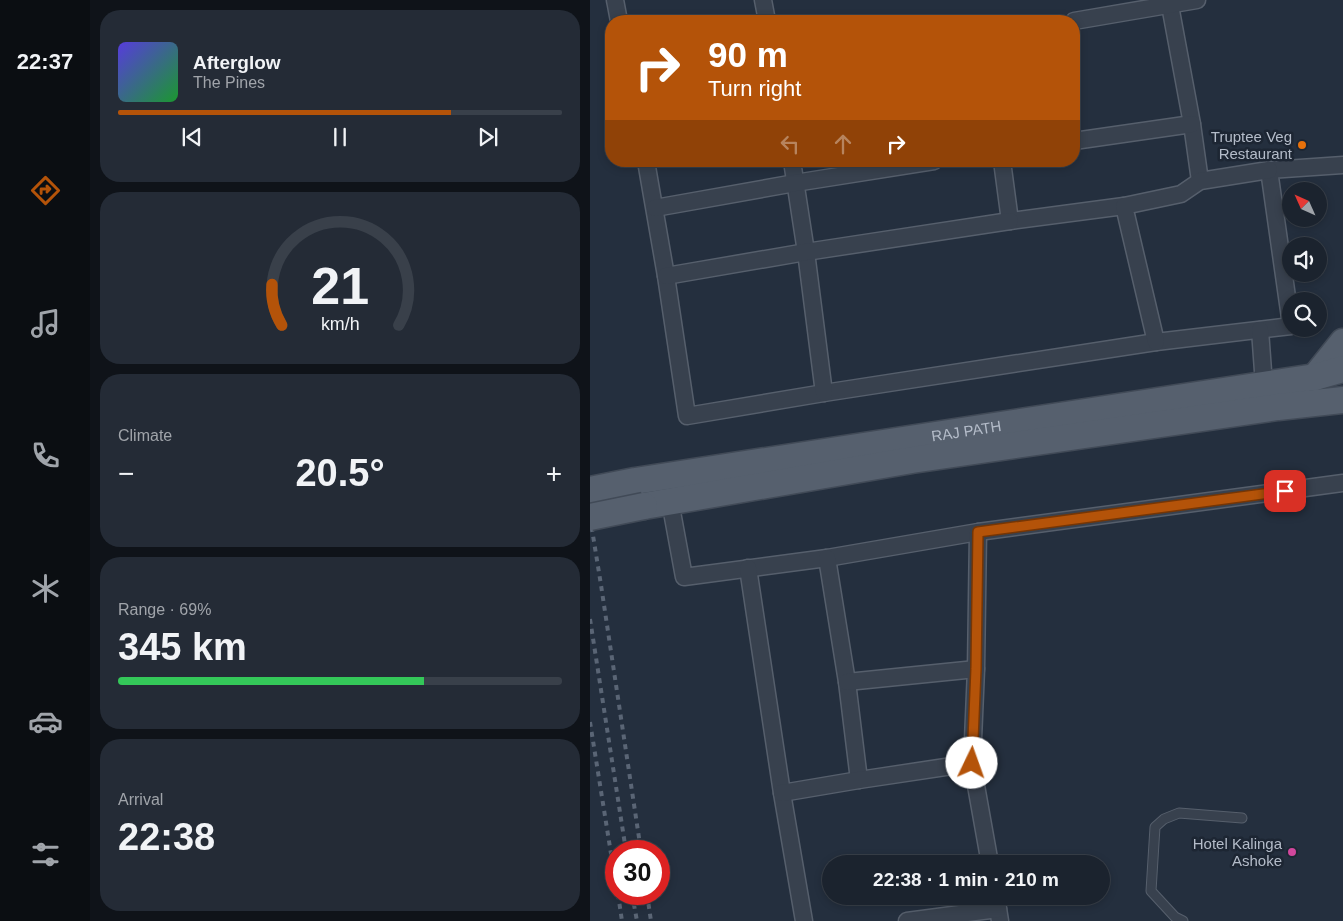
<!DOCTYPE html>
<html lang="en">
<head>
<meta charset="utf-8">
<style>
  body { margin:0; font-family:Arial,sans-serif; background:#242b36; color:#f1f3f6; height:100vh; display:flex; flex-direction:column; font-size:19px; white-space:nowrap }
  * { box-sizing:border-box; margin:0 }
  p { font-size:16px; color:#a0a4aa }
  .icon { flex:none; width:28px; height:28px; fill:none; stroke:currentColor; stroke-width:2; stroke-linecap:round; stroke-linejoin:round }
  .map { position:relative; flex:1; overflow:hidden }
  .panel { display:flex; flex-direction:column; gap:10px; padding:10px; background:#0f1319; width:500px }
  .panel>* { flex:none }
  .banner { position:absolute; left:15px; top:15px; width:475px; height:152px; border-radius:20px; box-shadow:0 2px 8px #0003,0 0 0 1px #39404a; background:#b45309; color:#fff; overflow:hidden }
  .needle { width:32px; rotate:315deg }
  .buttons { position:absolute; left:692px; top:182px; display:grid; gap:10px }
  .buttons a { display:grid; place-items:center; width:45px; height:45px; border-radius:50%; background:#1b232e; box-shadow:0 2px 8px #0003,0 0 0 1px #39404a; font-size:25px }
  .speed { position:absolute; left:15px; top:840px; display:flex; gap:10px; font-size:25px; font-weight:700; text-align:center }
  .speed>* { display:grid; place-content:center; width:65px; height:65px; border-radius:50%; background:#1b232e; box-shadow:0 2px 8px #0003,0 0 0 1px #39404a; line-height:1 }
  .speed .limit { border:8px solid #d22; background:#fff; color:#111 }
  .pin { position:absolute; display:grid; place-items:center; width:42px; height:42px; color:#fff; margin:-21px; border-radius:10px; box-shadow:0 2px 8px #0006 }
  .me { position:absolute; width:55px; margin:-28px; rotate:3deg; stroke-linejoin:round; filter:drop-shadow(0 0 4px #0008) }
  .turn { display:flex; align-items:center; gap:18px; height:105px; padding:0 20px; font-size:22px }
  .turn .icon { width:65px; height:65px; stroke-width:2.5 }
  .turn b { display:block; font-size:35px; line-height:42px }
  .lanes { display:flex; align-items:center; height:48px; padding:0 20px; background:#0003; justify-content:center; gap:25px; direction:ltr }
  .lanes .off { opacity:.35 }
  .big { font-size:38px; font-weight:800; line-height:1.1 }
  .panel .widget { flex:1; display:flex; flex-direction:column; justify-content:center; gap:8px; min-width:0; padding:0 18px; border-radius:20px; background:#242b36 }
  .panel .dial { align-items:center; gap:0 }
  .dial svg { height:130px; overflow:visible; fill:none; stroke:#39404a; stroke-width:7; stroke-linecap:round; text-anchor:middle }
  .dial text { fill:#f1f3f6; stroke:none }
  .song { display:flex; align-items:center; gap:15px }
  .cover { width:60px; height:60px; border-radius:8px; background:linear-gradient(135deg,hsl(250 70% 55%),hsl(130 70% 35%)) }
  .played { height:5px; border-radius:2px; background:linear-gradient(90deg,#b45309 75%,#39404a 75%) }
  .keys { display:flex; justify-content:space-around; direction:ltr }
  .heat { display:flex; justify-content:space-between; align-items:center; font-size:28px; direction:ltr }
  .charge { height:8px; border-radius:4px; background:linear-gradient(90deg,#34c759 69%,#39404a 0) }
  .trip { position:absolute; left:232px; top:855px; width:288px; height:50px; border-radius:25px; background:#1b232e; box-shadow:0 2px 8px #0003,0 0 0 1px #39404a; font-weight:800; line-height:50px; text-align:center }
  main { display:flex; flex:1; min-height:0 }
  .menu { display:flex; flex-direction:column; width:90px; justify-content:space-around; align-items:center; background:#0b0e12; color:#a0a4aa }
  .menu .icon { width:35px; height:35px }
  .menu .active { color:#b45309 }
  .menu b { font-size:22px; color:#f1f3f6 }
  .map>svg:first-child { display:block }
</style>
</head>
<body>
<main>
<nav class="menu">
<b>22:37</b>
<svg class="icon active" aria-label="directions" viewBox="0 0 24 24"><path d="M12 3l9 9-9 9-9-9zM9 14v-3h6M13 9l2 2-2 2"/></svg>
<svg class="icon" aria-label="music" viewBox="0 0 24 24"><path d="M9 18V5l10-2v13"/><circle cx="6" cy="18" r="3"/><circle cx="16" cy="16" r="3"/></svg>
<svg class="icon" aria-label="phone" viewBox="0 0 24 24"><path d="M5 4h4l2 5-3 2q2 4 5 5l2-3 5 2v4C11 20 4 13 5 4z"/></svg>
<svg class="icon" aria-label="climate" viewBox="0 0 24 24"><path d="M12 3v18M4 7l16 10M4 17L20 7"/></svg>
<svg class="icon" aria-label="car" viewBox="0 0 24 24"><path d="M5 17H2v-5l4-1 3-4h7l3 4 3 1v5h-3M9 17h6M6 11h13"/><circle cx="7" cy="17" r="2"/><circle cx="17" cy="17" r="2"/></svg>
<svg class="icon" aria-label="filters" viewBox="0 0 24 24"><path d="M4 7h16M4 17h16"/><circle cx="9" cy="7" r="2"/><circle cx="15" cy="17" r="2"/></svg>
</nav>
<section class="panel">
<div class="widget">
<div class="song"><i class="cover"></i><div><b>Afterglow</b><p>The Pines</p></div></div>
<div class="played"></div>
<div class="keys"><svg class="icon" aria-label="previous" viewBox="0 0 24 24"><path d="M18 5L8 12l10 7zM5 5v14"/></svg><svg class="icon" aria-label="pause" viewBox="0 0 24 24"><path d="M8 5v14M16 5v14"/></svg><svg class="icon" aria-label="next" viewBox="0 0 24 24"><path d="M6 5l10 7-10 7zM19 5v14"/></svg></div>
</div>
<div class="widget dial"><svg viewBox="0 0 100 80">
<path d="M14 69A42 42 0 1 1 86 69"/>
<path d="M14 69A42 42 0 0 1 8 44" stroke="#b45309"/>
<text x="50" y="56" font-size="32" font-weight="700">21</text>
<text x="50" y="72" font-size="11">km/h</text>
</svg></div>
<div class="widget"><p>Climate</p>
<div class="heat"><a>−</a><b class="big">20.5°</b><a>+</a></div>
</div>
<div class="widget"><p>Range · 69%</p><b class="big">345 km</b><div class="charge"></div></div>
<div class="widget"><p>Arrival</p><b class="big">22:38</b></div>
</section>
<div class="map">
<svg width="753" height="921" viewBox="0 0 753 921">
  <rect width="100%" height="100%" fill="#242f3e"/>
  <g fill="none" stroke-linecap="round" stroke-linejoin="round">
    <defs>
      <polyline id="service" points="593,921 585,917 561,891 565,827 574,819 589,813 652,818"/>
      <g id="minor">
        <polyline points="25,0 29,21"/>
        <polyline points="173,0 177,21"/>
        <polyline points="579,0 602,124 610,181"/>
        <polyline points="484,21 607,0"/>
        <polyline points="484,141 602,124"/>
        <polyline points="56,161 76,276 97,416 234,393 566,342 701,326"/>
        <polyline points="202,161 216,252 234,393"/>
        <polyline points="412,161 420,221 534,206"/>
        <polyline points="65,208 205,183 344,161"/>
        <polyline points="76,276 216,252 420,221"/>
        <polyline points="701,325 679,170 753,165"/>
        <polyline points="670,330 674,385"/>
        <polyline points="566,342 534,206 591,194 610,181 679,170"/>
        <polyline points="80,501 94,577 237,558 388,532 753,483"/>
        <polyline points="388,532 386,669 382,763 400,864"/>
        <polyline points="237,558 257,682 269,780"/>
        <polyline points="158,568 192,793 214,921"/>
        <polyline points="257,682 386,669"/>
        <polyline points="192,793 269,780 382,763"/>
        <polyline points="406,896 410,921"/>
        <polyline points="317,921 408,909"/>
      </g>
      <g id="primary">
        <polyline points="725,377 753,342"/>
        <path id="s1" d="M 0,490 L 45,481 L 725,377 L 753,369"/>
        <polyline points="54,506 322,460 688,407 753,400"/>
      </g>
    </defs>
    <use href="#service" stroke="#565f6c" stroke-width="11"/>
    <use href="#minor" stroke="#565f6c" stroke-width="19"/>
    <use href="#primary" stroke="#414a57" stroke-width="29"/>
    <use href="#service" stroke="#38414e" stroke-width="9"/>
    <use href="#minor" stroke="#38414e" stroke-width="16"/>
    <use href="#primary" stroke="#56606e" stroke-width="26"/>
    <g stroke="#5a6575" stroke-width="4" stroke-dasharray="5 5" stroke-linecap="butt">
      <polyline points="0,517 11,585 51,851"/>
      <polyline points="0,619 36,851"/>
      <polyline points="0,722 26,885"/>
      <polyline points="28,894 32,921"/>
      <polyline points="42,894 47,921"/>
      <polyline points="57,894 61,921"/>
    </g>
    <defs>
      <polyline id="primary-bridge" points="0,517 54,506"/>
    </defs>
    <use href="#primary-bridge" stroke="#414a57" stroke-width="29" stroke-linecap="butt"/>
    <use href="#primary-bridge" stroke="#56606e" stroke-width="26"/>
  </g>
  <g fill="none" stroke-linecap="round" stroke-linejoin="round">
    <defs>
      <polyline id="route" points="382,763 386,669 388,532 695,491"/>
    </defs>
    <use href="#route" stroke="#753606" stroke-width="12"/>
    <use href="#route" stroke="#b45309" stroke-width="9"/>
  </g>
  <circle fill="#e8710a" stroke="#1d2633" stroke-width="2" cx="712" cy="145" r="5"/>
  <circle fill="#d1479c" stroke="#1d2633" stroke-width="2" cx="702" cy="852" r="5"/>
  <g text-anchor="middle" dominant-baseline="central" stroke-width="5" stroke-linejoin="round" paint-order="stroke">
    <g font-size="15" fill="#b4bcc9" stroke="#1d2633" text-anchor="end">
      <text x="702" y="136">Truptee Veg<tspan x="702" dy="17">Restaurant</tspan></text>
      <text x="692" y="843">Hotel Kalinga<tspan x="692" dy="17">Ashoke</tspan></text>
    </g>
    <g font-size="15" fill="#b4bcc9" stroke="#1d2633">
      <text stroke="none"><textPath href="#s1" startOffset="381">RAJ PATH</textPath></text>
    </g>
  </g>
</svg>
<div class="buttons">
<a><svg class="needle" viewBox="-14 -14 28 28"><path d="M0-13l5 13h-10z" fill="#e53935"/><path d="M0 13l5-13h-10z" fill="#a0a4aa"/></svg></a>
<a><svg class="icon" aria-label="sound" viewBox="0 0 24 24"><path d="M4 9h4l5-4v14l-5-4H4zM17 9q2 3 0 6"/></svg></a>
<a><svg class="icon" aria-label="search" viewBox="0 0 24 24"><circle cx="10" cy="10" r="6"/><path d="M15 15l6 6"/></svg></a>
</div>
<div class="speed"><div class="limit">30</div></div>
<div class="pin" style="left:695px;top:491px;background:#d93025"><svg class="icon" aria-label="arrive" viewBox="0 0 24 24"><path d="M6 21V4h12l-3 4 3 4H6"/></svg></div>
<svg class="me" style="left:382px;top:763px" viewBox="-20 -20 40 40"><circle r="19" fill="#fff"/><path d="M0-13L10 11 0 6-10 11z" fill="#b45309"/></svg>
<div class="trip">22:38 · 1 min · 210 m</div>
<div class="banner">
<div class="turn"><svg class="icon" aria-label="right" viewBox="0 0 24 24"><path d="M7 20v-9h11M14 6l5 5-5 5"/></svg><div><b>90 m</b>Turn right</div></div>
<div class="lanes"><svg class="icon off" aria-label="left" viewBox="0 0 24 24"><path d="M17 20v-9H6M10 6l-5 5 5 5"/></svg><svg class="icon off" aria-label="ahead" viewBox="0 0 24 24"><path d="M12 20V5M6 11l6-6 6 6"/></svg><svg class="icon" aria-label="right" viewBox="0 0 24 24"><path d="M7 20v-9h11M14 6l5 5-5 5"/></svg></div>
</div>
</div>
</main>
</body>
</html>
